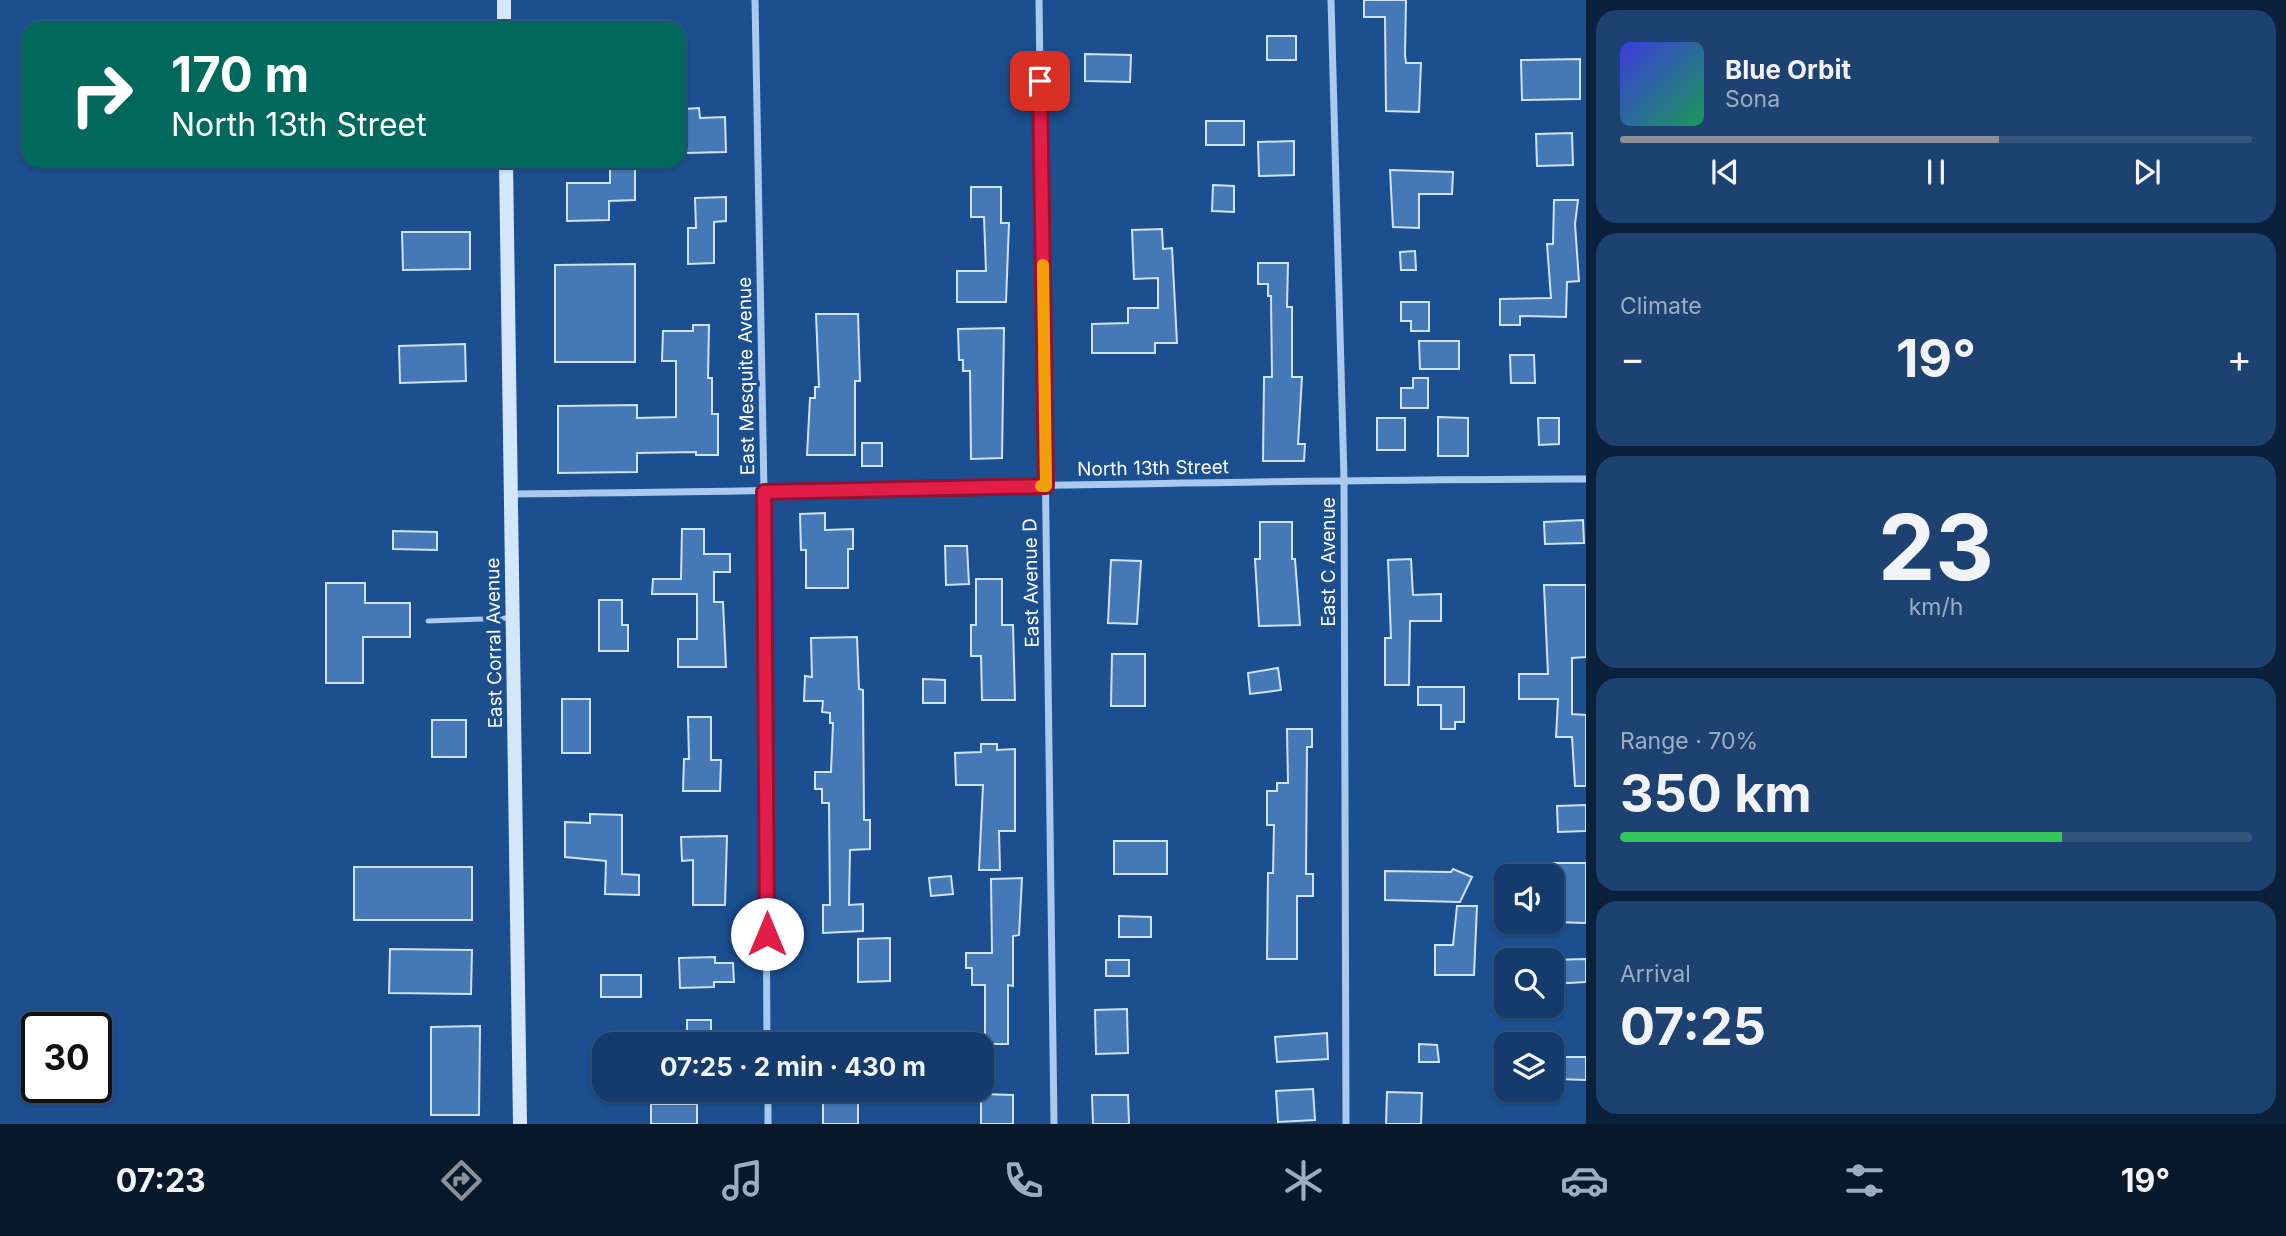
<!DOCTYPE html>
<html lang="en">
<head>
<meta charset="utf-8">
<style>
  body { margin:0; font-family:Inter,sans-serif; background:#1d4271; color:#f1f3f6; height:100vh; display:flex; flex-direction:column; font-size:26px; white-space:nowrap }
  * { box-sizing:border-box; margin:0 }
  p { font-size:23px; color:#9dadc1 }
  .icon { flex:none; width:38px; height:38px; fill:none; stroke:currentColor; stroke-width:2; stroke-linecap:round; stroke-linejoin:round }
  .map { position:relative; flex:1; overflow:hidden }
  .side { display:flex; flex-direction:column; gap:10px; padding:10px; background:#0b203b; width:700px }
  .side>* { flex:none }
  .top-card { position:absolute; left:21px; top:21px; width:665px; height:147px; border-radius:21px; box-shadow:0 2px 5px #0004,0 0 0 2px #33557e; background:#00695c; color:#fff; overflow:hidden }
  .fabs { position:absolute; left:1494px; top:864px; display:grid; gap:14px }
  .fabs a { display:grid; place-items:center; width:70px; height:70px; border-radius:14px; background:#143b6b; box-shadow:0 2px 5px #0004,0 0 0 2px #33557e; font-size:35px }
  .speed { position:absolute; left:21px; top:1012px; display:flex; gap:14px; font-size:35px; font-weight:700; text-align:center }
  .speed>* { display:grid; place-content:center; width:91px; height:91px; border-radius:50%; background:#143b6b; box-shadow:0 2px 5px #0004,0 0 0 2px #33557e; line-height:1 }
  .speed .limit { border:4px solid #111; border-radius:10px; background:#fff; color:#111 }
  .pin { position:absolute; display:grid; place-items:center; width:60px; height:60px; color:#fff; margin:-30px; border-radius:14px; box-shadow:0 4px 10px #0006 }
  .me { position:absolute; width:77px; margin:-38px; rotate:0deg; stroke-linejoin:round; filter:drop-shadow(0 0 5px #0008) }
  .turn { display:flex; align-items:center; gap:24px; height:147px; padding:0 35px; font-size:32px }
  .turn .icon { width:91px; height:91px; stroke-width:2.5 }
  .turn b { display:block; font-size:49px; line-height:60px }
  .big { font-size:52px; font-weight:700; line-height:1.1 }
  .side .card { flex:1; display:flex; flex-direction:column; justify-content:center; gap:10px; min-width:0; padding:0 24px; border-radius:21px; background:#1d4271 }
  .side .dial { align-items:center; gap:0 }
  .dial b { font-size:91px; line-height:1 }
  .song { display:flex; align-items:center; gap:21px }
  .cover { width:84px; height:84px; border-radius:10px; background:linear-gradient(135deg,hsl(240 70% 55%),hsl(150 70% 35%)) }
  .played { height:7px; border-radius:4px; background:linear-gradient(90deg,#8c9099 60%,#33557e 60%) }
  .keys { display:flex; justify-content:space-around; direction:ltr }
  .heat { display:flex; justify-content:space-between; align-items:center; font-size:38px; direction:ltr }
  .charge { height:10px; border-radius:5px; background:linear-gradient(90deg,#34c759 70%,#33557e 0) }
  .trip { position:absolute; left:592px; top:1032px; width:402px; height:70px; border-radius:21px; background:#143b6b; box-shadow:0 2px 5px #0004,0 0 0 2px #33557e; font-weight:700; line-height:70px; text-align:center }
  .tabs { display:flex; height:112px; justify-content:space-around; align-items:center; background:#08182b; color:#9dadc1 }
  .tabs .icon { width:49px; height:49px }
  .tabs .current { color:#8c9099 }
  .tabs b { font-size:32px; color:#f1f3f6 }
  main { display:flex; flex:1; min-height:0 }
  .map>svg:first-child { display:block }
</style>
</head>
<body>
<main>
<div class="map">
<svg width="1586" height="1124" viewBox="0 0 1586 1124">
  <rect width="100%" height="100%" fill="#1b4f8f"/>
  <g fill="#4478b7" stroke="#cfe3fa" stroke-width="2">
    <polygon points="1364,0 1406,0 1405,55 1406,63 1421,63 1419,112 1386,111 1385,17 1364,17"/>
    <rect x="1267" y="36" width="29" height="24"/>
    <polygon points="1085,54 1131,55 1130,82 1085,81"/>
    <polygon points="1580,59 1580,99 1522,100 1521,60"/>
    <polygon points="699,108 700,118 725,117 726,152 686,153 685,109"/>
    <rect x="1206" y="121" width="38" height="24"/>
    <polygon points="1572,133 1573,165 1537,166 1536,134"/>
    <polygon points="1294,141 1294,175 1259,176 1258,142"/>
    <polygon points="610,163 635,163 635,200 609,201 609,220 567,221 567,183 610,183"/>
    <polygon points="1390,170 1453,172 1452,194 1419,194 1419,228 1393,227"/>
    <polygon points="1213,185 1234,186 1234,212 1212,211"/>
    <polygon points="971,187 1001,187 1001,223 1009,223 1006,302 957,302 957,271 986,271 984,217 971,217"/>
    <polygon points="726,197 726,221 714,222 714,263 688,264 688,228 696,228 695,198"/>
    <polygon points="1554,200 1578,200 1575,224 1579,281 1567,282 1566,317 1520,316 1520,325 1500,325 1500,299 1551,298 1547,244 1553,244"/>
    <polygon points="1162,229 1163,249 1172,248 1177,343 1155,343 1155,353 1092,353 1092,324 1128,323 1128,308 1158,308 1158,278 1134,279 1132,230"/>
    <polygon points="402,232 470,232 470,269 403,270"/>
    <polygon points="1415,251 1416,270 1401,270 1400,252"/>
    <polygon points="1258,263 1288,263 1287,307 1292,307 1292,377 1302,377 1298,444 1305,444 1304,461 1263,461 1264,377 1272,377 1271,296 1268,296 1268,284 1258,284"/>
    <polygon points="635,264 635,362 555,362 555,265"/>
    <polygon points="1401,302 1429,302 1429,331 1411,331 1411,321 1401,321"/>
    <polygon points="816,314 858,314 860,381 855,381 855,455 807,455 810,398 815,398 815,387 819,387"/>
    <polygon points="693,325 709,325 708,378 712,378 712,414 718,414 718,455 696,455 696,452 637,453 637,472 558,473 558,406 637,405 637,418 676,417 676,361 662,361 663,331 693,331"/>
    <polygon points="1004,328 1002,458 971,459 970,371 963,371 963,360 959,360 958,329"/>
    <polygon points="1419,341 1459,341 1459,369 1420,369"/>
    <polygon points="465,344 466,381 400,383 399,346"/>
    <polygon points="1510,355 1534,355 1535,383 1511,383"/>
    <polygon points="1413,378 1428,378 1428,408 1401,408 1401,388 1413,388"/>
    <polygon points="1438,417 1468,418 1468,456 1438,456"/>
    <rect x="1377" y="418" width="28" height="32"/>
    <polygon points="1538,418 1559,418 1559,444 1539,445"/>
    <rect x="862" y="443" width="20" height="23"/>
    <polygon points="825,513 825,530 853,529 853,549 848,549 848,588 806,588 806,550 801,550 800,514"/>
    <polygon points="1583,520 1584,543 1545,544 1544,522"/>
    <polygon points="1260,522 1292,522 1292,559 1295,559 1300,625 1259,626 1255,559 1260,559"/>
    <polygon points="682,529 704,529 704,554 730,554 730,572 714,572 714,602 723,602 726,667 678,667 678,639 697,639 697,594 652,594 653,579 681,579"/>
    <polygon points="393,531 437,532 437,550 393,549"/>
    <polygon points="945,546 967,546 969,584 946,585"/>
    <polygon points="1411,559 1413,595 1441,594 1441,621 1410,621 1409,685 1385,685 1385,638 1391,638 1388,560"/>
    <polygon points="1111,560 1141,561 1137,624 1108,623"/>
    <polygon points="976,579 1002,579 1002,625 1013,625 1015,700 982,700 981,656 971,656 971,625 976,625"/>
    <polygon points="326,583 365,583 365,603 410,603 410,637 363,637 363,683 326,683"/>
    <polygon points="1544,585 1586,585 1586,657 1572,658 1572,714 1586,715 1586,786 1575,786 1572,737 1556,737 1558,699 1519,699 1519,674 1548,674"/>
    <polygon points="599,600 622,600 622,625 628,625 628,651 599,651"/>
    <polygon points="857,637 859,689 863,690 864,820 870,820 870,849 850,850 849,905 863,904 863,931 823,933 823,905 830,905 829,803 822,803 822,789 815,789 815,772 831,772 833,723 830,723 830,713 822,712 823,701 804,701 805,676 812,677 811,638"/>
    <polygon points="1112,654 1145,654 1145,706 1111,706"/>
    <polygon points="1278,668 1281,690 1250,694 1248,673"/>
    <polygon points="923,679 945,680 945,703 923,703"/>
    <polygon points="1418,687 1464,687 1464,722 1455,722 1455,729 1441,729 1441,705 1418,705"/>
    <rect x="562" y="699" width="28" height="54"/>
    <polygon points="688,717 711,717 711,760 721,760 720,791 683,791 684,759 689,759"/>
    <rect x="432" y="720" width="34" height="37"/>
    <polygon points="1287,729 1312,729 1312,747 1307,747 1306,874 1313,874 1313,896 1297,896 1297,959 1267,959 1268,873 1273,873 1274,825 1267,825 1267,791 1277,791 1277,783 1288,783"/>
    <polygon points="981,744 997,744 997,750 1015,749 1015,831 999,831 1000,870 979,870 983,785 956,785 955,753 981,752"/>
    <polygon points="1586,805 1586,831 1558,832 1557,806"/>
    <polygon points="590,814 622,815 622,874 639,875 639,895 605,894 606,861 565,857 565,822 590,823"/>
    <polygon points="727,836 725,905 693,905 693,860 682,861 681,837"/>
    <rect x="1114" y="841" width="53" height="33"/>
    <polygon points="1552,863 1586,863 1586,923 1552,922"/>
    <rect x="354" y="867" width="118" height="53"/>
    <polygon points="1453,869 1472,877 1460,902 1385,900 1385,871 1451,872"/>
    <polygon points="951,876 953,894 931,896 929,878"/>
    <polygon points="1022,878 1019,935 1013,936 1013,986 1008,985 1008,1044 985,1044 985,985 972,985 972,968 966,968 966,953 992,953 991,879"/>
    <polygon points="1457,906 1477,906 1474,975 1435,975 1435,945 1453,945"/>
    <polygon points="1119,916 1151,917 1151,937 1119,937"/>
    <polygon points="890,938 890,981 858,982 858,939"/>
    <polygon points="390,949 472,950 471,994 389,993"/>
    <polygon points="715,957 715,963 733,963 734,982 714,982 714,987 680,988 679,958"/>
    <polygon points="1586,959 1586,982 1552,984 1552,960"/>
    <rect x="1106" y="960" width="23" height="16"/>
    <rect x="601" y="975" width="40" height="22"/>
    <polygon points="1127,1009 1128,1053 1096,1054 1095,1010"/>
    <rect x="687" y="1020" width="24" height="25"/>
    <polygon points="480,1026 479,1115 431,1115 431,1027"/>
    <polygon points="1327,1033 1328,1059 1277,1062 1275,1037"/>
    <polygon points="1419,1044 1437,1045 1439,1062 1419,1062"/>
    <polygon points="1557,1057 1586,1057 1586,1080 1557,1079"/>
    <polygon points="1313,1089 1315,1120 1278,1122 1276,1091"/>
    <polygon points="1387,1092 1422,1093 1421,1124 1386,1124"/>
    <polygon points="981,1094 1013,1095 1013,1124 981,1124"/>
    <polygon points="1092,1095 1128,1095 1129,1124 1093,1124"/>
    <rect x="823" y="1102" width="35" height="22"/>
    <rect x="651" y="1104" width="46" height="20"/>
  </g>
  <g fill="none" stroke-linecap="round" stroke-linejoin="round">
    <polyline stroke="#a9c9ee" stroke-width="5" points="428,621 510,618"/>
    <g stroke="#a9c9ee" stroke-width="7">
      <polyline points="755,0 764,492 767,1045"/>
      <polyline points="1039,0 1054,1124"/>
      <polyline points="1331,0 1344,479 1346,1124"/>
      <path d="M 511,494 C 869,491 1228,479 1586,479"/>
      <polyline points="768,1090 768,1124"/>
    </g>
    <g stroke="#d6e6fa" stroke-width="14">
      <polyline points="504,0 504,28"/>
      <polyline points="506,161 520,1124"/>
    </g>
  </g>
  <g fill="none" stroke-linecap="round" stroke-linejoin="round">
    <defs>
      <polyline id="route" points="767,934 764,492 1046,486 1040,81"/>
    </defs>
    <use href="#route" stroke="#92132f" stroke-width="18"/>
    <use href="#route" stroke="#e11d48" stroke-width="12"/>
    <polyline stroke="#f59e0b" stroke-width="12" points="1041,486 1046,486 1043,265"/>
  </g>
  <g text-anchor="middle" dominant-baseline="central" stroke-width="7" stroke-linejoin="round" paint-order="stroke">
    <g font-size="19" fill="#fff" stroke="#1b4f8f">
      <text transform="translate(746 376) rotate(-91)">East Mesquite Avenue</text>
      <text transform="translate(1153 468) rotate(-1)">North 13th Street</text>
      <text transform="translate(1328 562) rotate(-90)">East C Avenue</text>
      <text transform="translate(1031 583) rotate(-91)">East Avenue D</text>
      <text transform="translate(494 643) rotate(-91)">East Corral Avenue</text>
    </g>
  </g>
</svg>
<div class="fabs">
<a><svg class="icon" aria-label="sound" viewBox="0 0 24 24"><path d="M4 9h4l5-4v14l-5-4H4zM17 9q2 3 0 6"/></svg></a>
<a><svg class="icon" aria-label="search" viewBox="0 0 24 24"><circle cx="10" cy="10" r="6"/><path d="M15 15l6 6"/></svg></a>
<a><svg class="icon" aria-label="layers" viewBox="0 0 24 24"><path d="M12 4l9 5-9 5-9-5zM3 14l9 5 9-5"/></svg></a>
</div>
<div class="speed"><div class="limit">30</div></div>
<div class="pin" style="left:1040px;top:81px;background:#d93025"><svg class="icon" aria-label="arrive" viewBox="0 0 24 24"><path d="M6 21V4h12l-3 4 3 4H6"/></svg></div>
<svg class="me" style="left:767px;top:934px" viewBox="-20 -20 40 40"><circle r="19" fill="#fff"/><path d="M0-13L10 11 0 6-10 11z" fill="#e11d48"/></svg>
<div class="trip">07:25 · 2 min · 430 m</div>
<div class="top-card">
<div class="turn"><svg class="icon" aria-label="right" viewBox="0 0 24 24"><path d="M7 20v-9h11M14 6l5 5-5 5"/></svg><div><b>170 m</b>North 13th Street</div></div>
</div>
</div>
<section class="side">
<div class="card">
<div class="song"><i class="cover"></i><div><b>Blue Orbit</b><p>Sona</p></div></div>
<div class="played"></div>
<div class="keys"><svg class="icon" aria-label="previous" viewBox="0 0 24 24"><path d="M18 5L8 12l10 7zM5 5v14"/></svg><svg class="icon" aria-label="pause" viewBox="0 0 24 24"><path d="M8 5v14M16 5v14"/></svg><svg class="icon" aria-label="next" viewBox="0 0 24 24"><path d="M6 5l10 7-10 7zM19 5v14"/></svg></div>
</div>
<div class="card"><p>Climate</p>
<div class="heat"><a>−</a><b class="big">19°</b><a>+</a></div>
</div>
<div class="card dial"><b>23</b><p>km/h</p></div>
<div class="card"><p>Range · 70%</p><b class="big">350 km</b><div class="charge"></div></div>
<div class="card"><p>Arrival</p><b class="big">07:25</b></div>
</section>
</main>
<nav class="tabs">
<b>07:23</b>
<svg class="icon current" aria-label="directions" viewBox="0 0 24 24"><path d="M12 3l9 9-9 9-9-9zM9 14v-3h6M13 9l2 2-2 2"/></svg>
<svg class="icon" aria-label="music" viewBox="0 0 24 24"><path d="M9 18V5l10-2v13"/><circle cx="6" cy="18" r="3"/><circle cx="16" cy="16" r="3"/></svg>
<svg class="icon" aria-label="phone" viewBox="0 0 24 24"><path d="M5 4h4l2 5-3 2q2 4 5 5l2-3 5 2v4C11 20 4 13 5 4z"/></svg>
<svg class="icon" aria-label="climate" viewBox="0 0 24 24"><path d="M12 3v18M4 7l16 10M4 17L20 7"/></svg>
<svg class="icon" aria-label="car" viewBox="0 0 24 24"><path d="M5 17H2v-5l4-1 3-4h7l3 4 3 1v5h-3M9 17h6M6 11h13"/><circle cx="7" cy="17" r="2"/><circle cx="17" cy="17" r="2"/></svg>
<svg class="icon" aria-label="filters" viewBox="0 0 24 24"><path d="M4 7h16M4 17h16"/><circle cx="9" cy="7" r="2"/><circle cx="15" cy="17" r="2"/></svg>
<b>19°</b>
</nav>
</body>
</html>
